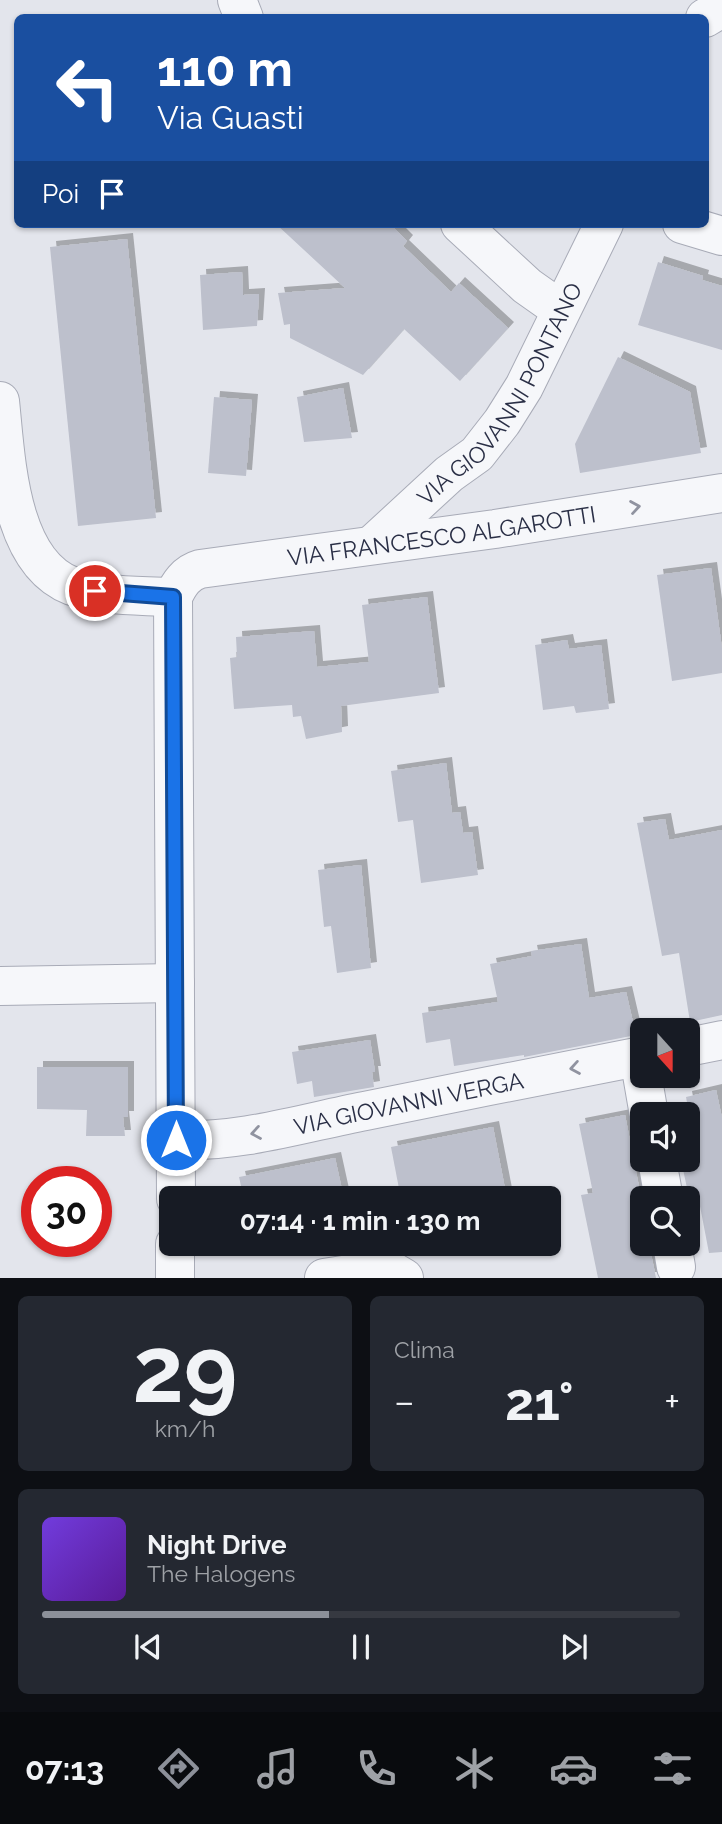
<!DOCTYPE html>
<html lang="it">
<head>
<meta charset="utf-8">
<style>
  body { margin:0; font-family:Raleway,sans-serif; background:#242831; color:#f1f3f6; height:100vh; display:flex; flex-direction:column; font-size:26px; white-space:nowrap }
  * { box-sizing:border-box; margin:0 }
  p { font-size:23px; color:#9ea1a6 }
  .icon { flex:none; width:38px; height:38px; fill:none; stroke:currentColor; stroke-width:2; stroke-linecap:round; stroke-linejoin:round }
  .map { position:relative; height:1278px; overflow:hidden }
  .side { display:flex; flex-direction:column; gap:18px; padding:18px; background:#0d0f14; flex:1 }
  .side>* { flex:none }
  .top-card { position:absolute; left:14px; top:14px; width:695px; height:214px; border-radius:10px; box-shadow:0 2px 5px #0004; background:#1a4fa0; color:#fff; overflow:hidden }
  .needle { width:46px; rotate:159deg }
  .controls { position:absolute; left:630px; top:1018px; display:grid; gap:14px }
  .controls a { display:grid; place-items:center; width:70px; height:70px; border-radius:10px; background:#171b24; box-shadow:0 2px 5px #0004; font-size:35px }
  .speed { position:absolute; left:21px; top:1166px; display:flex; gap:14px; font-size:35px; font-weight:700; text-align:center }
  .speed>* { display:grid; place-content:center; width:91px; height:91px; border-radius:50%; background:#171b24; box-shadow:0 2px 5px #0004; line-height:1 }
  .speed .limit { border:10px solid #d22; background:#fff; color:#111 }
  .pin { position:absolute; display:grid; place-items:center; width:60px; height:60px; color:#fff; margin:-30px; border:4px solid #fff; border-radius:50%; box-shadow:0 2px 7px #0007 }
  .me { position:absolute; width:77px; margin:-38px; rotate:0deg; stroke-linejoin:round; filter:drop-shadow(0 0 5px #0008) }
  .turn { display:flex; align-items:center; gap:24px; height:147px; padding:0 28px; font-size:32px }
  .turn .icon { width:91px; height:91px; stroke-width:2.5 }
  .turn b { display:block; font-size:49px; line-height:60px }
  .then { display:flex; align-items:center; height:66px; padding:0 28px; background:#0003; gap:14px; font-size:26px }
  .big { font-size:52px; font-weight:700; line-height:1.1 }
  .side .tile { flex:1; display:flex; flex-direction:column; justify-content:center; gap:10px; min-width:0; padding:0 24px; border-radius:10px; background:#242831 }
  .side .dial { align-items:center; gap:0 }
  .dial b { font-size:91px; line-height:1 }
  .song { display:flex; align-items:center; gap:21px }
  .cover { width:84px; height:84px; border-radius:10px; background:linear-gradient(135deg,hsl(260 70% 55%),hsl(270 70% 35%)) }
  .played { height:7px; border-radius:4px; background:linear-gradient(90deg,#8c9099 45%,#363941 45%) }
  .keys { display:flex; justify-content:space-around; direction:ltr }
  .heat { display:flex; justify-content:space-between; align-items:center; font-size:38px; direction:ltr }
  .side .tiles { flex:1; display:grid; gap:18px; grid-template-columns:1fr 1fr }
  .tile:last-child { grid-column:span 2 }
  .trip { position:absolute; left:159px; top:1186px; width:402px; height:70px; border-radius:10px; background:#171b24; box-shadow:0 2px 5px #0004; font-weight:700; line-height:70px; text-align:center }
  .menu { display:flex; height:112px; justify-content:space-around; align-items:center; background:#090b0e; color:#9ea1a6 }
  .menu .icon { width:49px; height:49px }
  .menu .on { color:#8c9099 }
  .menu b { font-size:32px; color:#f1f3f6 }
  .map>svg:first-child { display:block }
</style>
</head>
<body>
<div class="map">
<svg width="722" height="1278" viewBox="0 0 722 1278">
  <defs>
    <filter id="shadow"><feDropShadow dx="6" dy="-6" stdDeviation="0" flood-color="#0004"/></filter>
  </defs>
  <rect width="100%" height="100%" fill="#e3e5ec"/>
  <g fill="#bdc0cc" filter="url(#shadow)">
    <polygon points="276,224 390,224 407,241 403,246 451,292 459,283 508,328 460,381 404,329 363,375 290,338 290,324 284,325 278,293 345,288"/>
    <polygon points="127,239 156,518 78,526 50,247"/>
    <polygon points="658,262 703,276 702,280 722,286 722,350 638,325"/>
    <polygon points="242,272 243,295 259,294 257,326 203,330 200,275"/>
    <polygon points="618,357 690,392 701,453 580,473 575,444"/>
    <polygon points="343,388 352,438 304,442 297,397"/>
    <polygon points="214,397 252,400 246,476 208,473"/>
    <polygon points="711,568 722,649 722,673 672,681 657,575"/>
    <polygon points="427,597 439,693 341,706 342,732 306,739 301,716 293,717 292,705 234,709 230,658 237,657 236,637 314,631 317,667 369,662 362,605"/>
    <polygon points="567,640 569,649 601,645 609,709 576,713 574,706 543,710 535,645"/>
    <polygon points="446,763 452,813 460,812 463,833 472,832 478,875 421,883 413,820 398,822 391,771"/>
    <polygon points="665,819 669,840 722,830 722,1015 690,1022 679,953 662,956 637,823"/>
    <polygon points="361,865 371,968 337,973 331,926 324,927 318,870"/>
    <polygon points="581,944 589,998 626,992 636,1035 524,1057 524,1055 454,1066 450,1039 426,1043 422,1013 498,1002 490,964 532,956 531,951"/>
    <polygon points="370,1040 375,1072 372,1072 374,1087 314,1097 312,1081 297,1084 292,1052"/>
    <polygon points="37,1067 128,1067 128,1117 123,1117 125,1136 86,1136 87,1110 37,1109"/>
    <polygon points="716,1090 722,1118 722,1252 709,1253 699,1201 690,1202 681,1160 688,1160 688,1150 695,1147 686,1097"/>
    <polygon points="625,1115 642,1202 642,1244 649,1244 656,1278 598,1278 581,1195 593,1193 579,1124"/>
    <polygon points="493,1127 507,1199 401,1199 391,1147"/>
    <polygon points="335,1158 344,1199 244,1199 239,1177"/>
  </g>
  <g fill="none" stroke-linecap="round" stroke-linejoin="round">
    <defs>
      <g id="street">
        <polyline points="237,0 244,18"/>
        <polyline points="705,18 722,8"/>
        <polyline points="460,224 527,286 561,310"/>
        <polyline points="682,224 722,236"/>
        <path d="M 0,401 C 6,458 9,562 72,586 C 100,596 142,596 173,597"/>
        <path id="s1" d="M 372,545 L 449,474 L 477,454 L 502,422 L 524,387 L 604,224"/>
        <polyline points="0,986 175,983"/>
        <polyline points="688,1047 722,1040"/>
        <polyline points="639,1057 649,1115"/>
        <path id="s2" d="M 176,1140 C 240,1143 303,1123 365,1111 C 457,1092 550,1074 642,1056"/>
        <polyline points="657,1160 664,1199"/>
        <path id="s3" d="M 176,1199 L 173,597 C 179,584 186,573 200,569 L 495,529 L 722,493"/>
        <polyline points="672,1244 676,1267"/>
        <polyline points="175,1278 175,1244"/>
        <polyline points="324,1278 387,1268 404,1278"/>
      </g>
    </defs>
    <use href="#street" stroke="#a8abb7" stroke-width="40"/>
    <use href="#street" stroke="#f6f7fa" stroke-width="38"/>
  </g>
  <defs><path id="oneway-chevron" d="M-2-3.5L2.5 0L-2 3.5" fill="none" stroke-width="1.6" stroke-linecap="round" stroke-linejoin="round" transform="scale(1.75)"/></defs>
  <g stroke="#9093a0">
    <use href="#oneway-chevron" transform="translate(635 507) rotate(-9)"/>
    <use href="#oneway-chevron" transform="translate(575 1068) rotate(170)"/>
    <use href="#oneway-chevron" transform="translate(256 1133) rotate(170)"/>
  </g>
  <g fill="none" stroke-linecap="round" stroke-linejoin="round">
    <defs>
      <polyline id="route" points="95,591 173,597 176,1140"/>
    </defs>
    <use href="#route" stroke="#114b97" stroke-width="18"/>
    <use href="#route" stroke="#1a73e8" stroke-width="12"/>
  </g>
  <g text-anchor="middle" dominant-baseline="central" stroke-width="7" stroke-linejoin="round" paint-order="stroke">
    <g font-size="23" fill="#2a2f46" stroke="#f3f5f9">
      <text stroke="none"><textPath href="#s1" startOffset="201">VIA GIOVANNI PONTANO</textPath></text>
      <text stroke="none"><textPath href="#s3" startOffset="886">VIA FRANCESCO ALGAROTTI</textPath></text>
      <text stroke="none"><textPath href="#s2" startOffset="236">VIA GIOVANNI VERGA</textPath></text>
    </g>
  </g>
</svg>
<div class="controls">
<a><svg class="needle" viewBox="-14 -14 28 28"><path d="M0-13l5 13h-10z" fill="#e53935"/><path d="M0 13l5-13h-10z" fill="#9ea1a6"/></svg></a>
<a><svg class="icon" aria-label="sound" viewBox="0 0 24 24"><path d="M4 9h4l5-4v14l-5-4H4zM17 9q2 3 0 6"/></svg></a>
<a><svg class="icon" aria-label="search" viewBox="0 0 24 24"><circle cx="10" cy="10" r="6"/><path d="M15 15l6 6"/></svg></a>
</div>
<div class="speed"><div class="limit">30</div></div>
<div class="pin" style="left:95px;top:591px;background:#d93025"><svg class="icon" aria-label="arrive" viewBox="0 0 24 24"><path d="M6 21V4h12l-3 4 3 4H6"/></svg></div>
<svg class="me" style="left:176px;top:1140px" viewBox="-20 -20 40 40"><circle r="17" fill="#1a73e8" stroke="#fff" stroke-width="3"/><path d="M0-11L8 9 0 5-8 9z" fill="#fff"/></svg>
<div class="trip">07:14 · 1 min · 130 m</div>
<div class="top-card">
<div class="turn"><svg class="icon" aria-label="left" viewBox="0 0 24 24"><path d="M17 20v-9H6M10 6l-5 5 5 5"/></svg><div><b>110 m</b>Via Guasti</div></div>
<div class="then">Poi<svg class="icon" aria-label="arrive" viewBox="0 0 24 24"><path d="M6 21V4h12l-3 4 3 4H6"/></svg></div>
</div>
</div>
<section class="side">
<div class="tiles">
<div class="tile dial"><b>29</b><p>km/h</p></div>
<div class="tile"><p>Clima</p>
<div class="heat"><a>−</a><b class="big">21°</b><a>+</a></div>
</div>
<div class="tile">
<div class="song"><i class="cover"></i><div><b>Night Drive</b><p>The Halogens</p></div></div>
<div class="played"></div>
<div class="keys"><svg class="icon" aria-label="previous" viewBox="0 0 24 24"><path d="M18 5L8 12l10 7zM5 5v14"/></svg><svg class="icon" aria-label="pause" viewBox="0 0 24 24"><path d="M8 5v14M16 5v14"/></svg><svg class="icon" aria-label="next" viewBox="0 0 24 24"><path d="M6 5l10 7-10 7zM19 5v14"/></svg></div>
</div>
</div>
</section>
<nav class="menu">
<b>07:13</b>
<svg class="icon on" aria-label="directions" viewBox="0 0 24 24"><path d="M12 3l9 9-9 9-9-9zM9 14v-3h6M13 9l2 2-2 2"/></svg>
<svg class="icon" aria-label="music" viewBox="0 0 24 24"><path d="M9 18V5l10-2v13"/><circle cx="6" cy="18" r="3"/><circle cx="16" cy="16" r="3"/></svg>
<svg class="icon" aria-label="phone" viewBox="0 0 24 24"><path d="M5 4h4l2 5-3 2q2 4 5 5l2-3 5 2v4C11 20 4 13 5 4z"/></svg>
<svg class="icon" aria-label="climate" viewBox="0 0 24 24"><path d="M12 3v18M4 7l16 10M4 17L20 7"/></svg>
<svg class="icon" aria-label="car" viewBox="0 0 24 24"><path d="M5 17H2v-5l4-1 3-4h7l3 4 3 1v5h-3M9 17h6M6 11h13"/><circle cx="7" cy="17" r="2"/><circle cx="17" cy="17" r="2"/></svg>
<svg class="icon" aria-label="filters" viewBox="0 0 24 24"><path d="M4 7h16M4 17h16"/><circle cx="9" cy="7" r="2"/><circle cx="15" cy="17" r="2"/></svg>
</nav>
</body>
</html>
